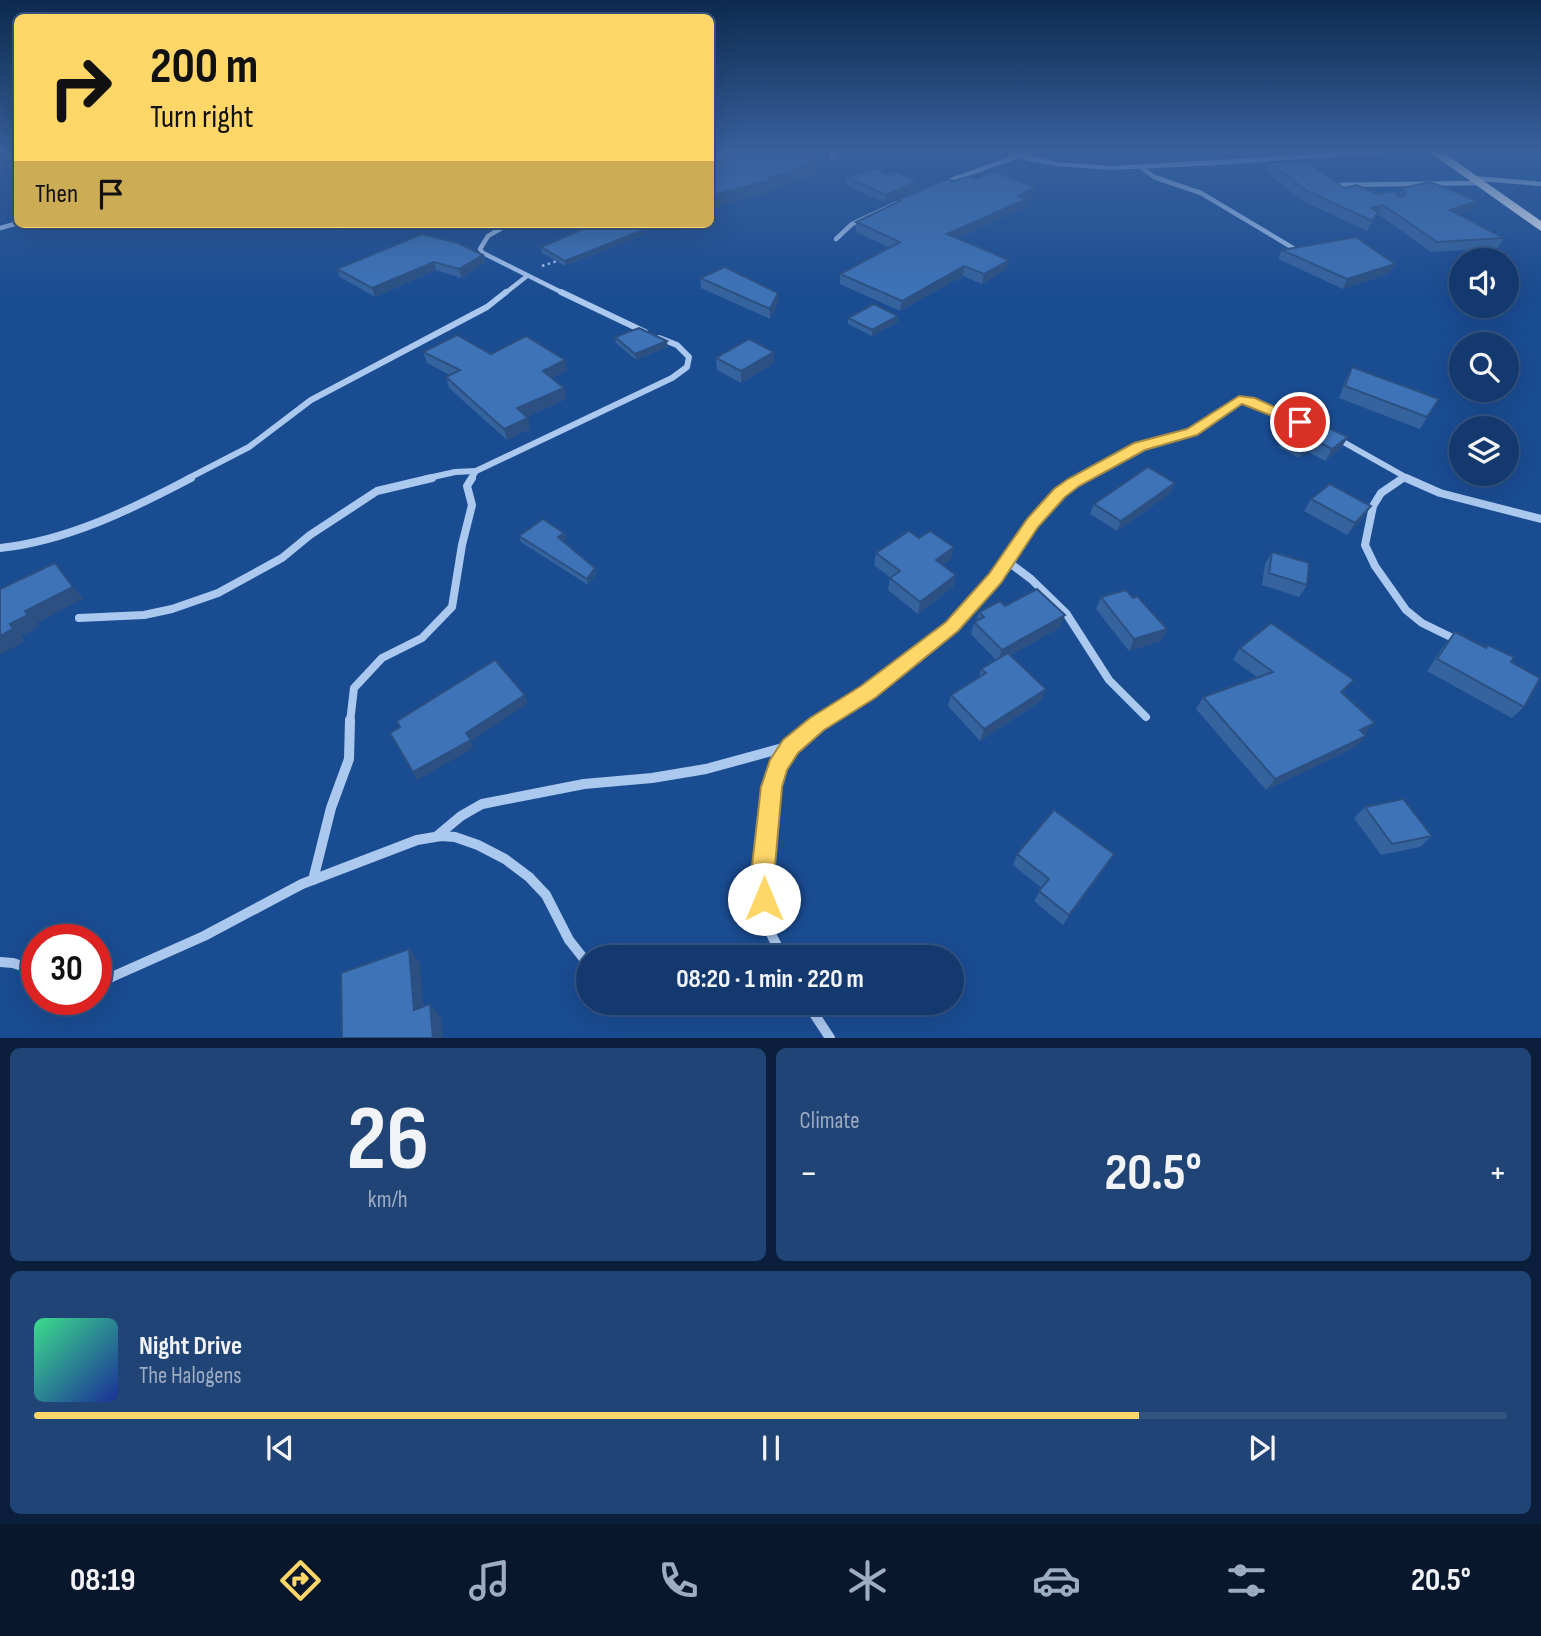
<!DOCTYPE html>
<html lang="en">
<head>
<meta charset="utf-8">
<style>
  body { margin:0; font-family:"Sofia Sans Condensed",sans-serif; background:#214476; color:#f1f3f6; height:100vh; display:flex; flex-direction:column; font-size:26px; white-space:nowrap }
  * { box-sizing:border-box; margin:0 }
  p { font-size:23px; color:#9dacc2 }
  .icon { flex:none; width:38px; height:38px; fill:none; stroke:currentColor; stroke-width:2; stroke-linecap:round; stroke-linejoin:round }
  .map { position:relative; height:1038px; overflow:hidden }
  .side { display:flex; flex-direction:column; gap:10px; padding:10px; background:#0b1f3c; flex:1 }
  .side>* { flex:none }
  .guide { position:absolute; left:14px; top:14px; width:700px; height:214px; border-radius:10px; box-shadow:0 7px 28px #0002,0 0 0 2px #335381; background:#ffd769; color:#111; overflow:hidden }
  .fabs { position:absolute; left:1449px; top:248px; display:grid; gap:14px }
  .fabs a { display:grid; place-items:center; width:70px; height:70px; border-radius:50%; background:#14396e; box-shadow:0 7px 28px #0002,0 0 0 2px #335381; font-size:35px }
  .speed { position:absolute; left:21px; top:924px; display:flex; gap:14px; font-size:35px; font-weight:700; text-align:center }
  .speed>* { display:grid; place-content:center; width:91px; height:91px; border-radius:50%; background:#14396e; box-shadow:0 7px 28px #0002,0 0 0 2px #335381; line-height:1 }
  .speed .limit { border:10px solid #d22; background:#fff; color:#111 }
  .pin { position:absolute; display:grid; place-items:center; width:60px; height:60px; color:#fff; margin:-30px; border:4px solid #fff; border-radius:50%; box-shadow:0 2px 7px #0007 }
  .me { position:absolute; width:77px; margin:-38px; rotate:0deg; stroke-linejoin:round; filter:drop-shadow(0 0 5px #0008) }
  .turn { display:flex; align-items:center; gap:24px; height:147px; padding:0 21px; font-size:32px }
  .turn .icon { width:91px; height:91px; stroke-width:2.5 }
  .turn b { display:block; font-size:49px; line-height:60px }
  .then { display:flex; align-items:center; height:66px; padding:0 21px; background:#0003; gap:14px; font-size:26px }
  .big { font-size:52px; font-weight:700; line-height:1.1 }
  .side .tile { flex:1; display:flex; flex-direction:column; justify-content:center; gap:10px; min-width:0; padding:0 24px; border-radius:10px; background:#214476 }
  .side .dial { align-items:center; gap:0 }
  .dial b { font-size:91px; line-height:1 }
  .song { display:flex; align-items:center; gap:21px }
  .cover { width:84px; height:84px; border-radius:10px; background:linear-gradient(135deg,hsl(150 70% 55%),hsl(230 70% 35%)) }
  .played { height:7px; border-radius:4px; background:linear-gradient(90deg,#ffd769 75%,#335381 75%) }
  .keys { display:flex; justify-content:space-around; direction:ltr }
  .heat { display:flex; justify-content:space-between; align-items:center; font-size:38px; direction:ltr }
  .side .tiles { flex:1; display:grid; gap:10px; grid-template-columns:1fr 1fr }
  .tile:last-child { grid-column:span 2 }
  .trip { position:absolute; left:576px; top:945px; width:388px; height:70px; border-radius:35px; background:#14396e; box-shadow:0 7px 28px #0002,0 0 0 2px #335381; font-weight:700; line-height:70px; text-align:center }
  .dock { display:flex; height:112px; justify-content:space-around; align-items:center; background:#08172c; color:#9dacc2 }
  .dock .icon { width:49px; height:49px }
  .dock .on { color:#ffd769 }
  .dock b { font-size:32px; color:#f1f3f6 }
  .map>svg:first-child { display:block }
</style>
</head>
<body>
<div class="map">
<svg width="1541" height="1038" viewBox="0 0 1541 1038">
  <rect width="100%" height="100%" fill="#1a4c92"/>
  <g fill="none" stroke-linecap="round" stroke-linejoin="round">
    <polyline stroke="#abc8ef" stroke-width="2.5" stroke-dasharray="2.5 3.5" stroke-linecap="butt" points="542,266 560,260"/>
    <g stroke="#abc8ef" stroke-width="4.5">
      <polyline points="832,157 837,151"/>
      <polyline points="1141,167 1154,177 1201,193 1293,248"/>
      <polyline points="1472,178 1541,184"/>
      <polyline points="943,183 1018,156"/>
      <polyline points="1333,185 1479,183"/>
      <polyline points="509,224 488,236 480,249 483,253 565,294"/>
      <polyline points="0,228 18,223"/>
      <polyline points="836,239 852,224 897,203"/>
      <polyline points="504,294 527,276"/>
    </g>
    <g stroke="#abc8ef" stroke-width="6">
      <polyline points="561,292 645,332"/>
      <polyline points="1338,439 1409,479"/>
      <polyline points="187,479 249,447 311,400 487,307 506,292"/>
      <polyline points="424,479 455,472 476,471"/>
      <polyline points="471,479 476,471 672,378 687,367 689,357 677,345 659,338"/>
      <polyline points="1079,479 1140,447 1192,432 1239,400 1252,401 1308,426"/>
    </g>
    <g stroke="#abc8ef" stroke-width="8">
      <polyline points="1403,478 1381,493 1373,506 1365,545 1375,566 1406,610 1422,623 1459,641"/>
      <polyline points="1406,478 1440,493 1541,519"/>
      <path d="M 0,548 C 67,541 132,509 191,478"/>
      <polyline points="1007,561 1031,579 1066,613 1109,680 1146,717"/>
      <polyline points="79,618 144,615 172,609 218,593 282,558 310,535 377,491 432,478"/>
      <polyline points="350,722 354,688 382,658 422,638 452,607 462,545 472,505 467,486 472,478"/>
      <path d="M 821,722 C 866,694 913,663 952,627 C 967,613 983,595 995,579 C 1022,543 1040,500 1082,478"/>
    </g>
    <g stroke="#abc8ef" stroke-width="10">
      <polyline points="437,836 461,816 482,804 584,784 652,778 706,769 790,746"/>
      <polyline points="313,880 331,808 349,759 350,720"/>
      <path d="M 783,957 C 778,946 769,934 767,922 C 761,892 764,793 777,766 C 787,747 806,731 823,720"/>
      <polyline points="0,962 13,963 37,971"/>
      <polyline points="96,984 204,936 302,884 417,840 441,836 455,837 478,845 505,859 529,877 546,895 569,940 588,964"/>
      <polyline points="807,1003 830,1038"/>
    </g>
    <polygon fill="#abc8ef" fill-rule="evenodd" points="1005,151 1016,151 1056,162 1112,166 1370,151 1413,151 1219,165 1112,170 1056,166 1028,161"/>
    <polygon fill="#f9fbff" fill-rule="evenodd" points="1428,151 1441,151 1541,221 1541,231"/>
  </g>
  <g fill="#35639e">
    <polygon points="1269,162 1344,188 1377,194 1399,196 1403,188 1472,210 1459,215 1504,238 1498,248 1431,252 1378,214 1376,215 1367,231 1303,201 1265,171"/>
    <polygon points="890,175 919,181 918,189 885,203 846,185 847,177"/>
    <polygon points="953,181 1034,196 1026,200 1025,208 957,238 1007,269 982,284 963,276 900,311 840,284 840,274 890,248 856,232 856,222 897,203 897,200"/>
    <polygon points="327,224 358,224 339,231"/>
    <polygon points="643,230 643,235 565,266 542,253 541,247"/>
    <polygon points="1282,250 1390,273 1343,289 1278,259"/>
    <polygon points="483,255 485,263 461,278 436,270 375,297 340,277 337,269"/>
    <polygon points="700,278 778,293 778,303 770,319 701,288"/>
    <polygon points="848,318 898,322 872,336 848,324"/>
    <polygon points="615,337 668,347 636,360 616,343"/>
    <polygon points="423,352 491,354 567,370 552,378 564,388 566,399 527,417 530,429 507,440 449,388 446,377 450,375 427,363"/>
    <polygon points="774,352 774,363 741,383 717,370 716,358"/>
    <polygon points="1352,367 1439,399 1420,429 1339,398 1346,379"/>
    <polygon points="1284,435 1348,437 1341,448 1325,461 1308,452 1299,458 1278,447"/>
    <polygon points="1171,493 1117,531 1090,514 1094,504"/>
    <polygon points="1311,499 1371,506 1363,518 1347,535 1304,511"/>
    <polygon points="564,533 566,539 563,541 595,568 596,574 588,585 521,542 519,536"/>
    <polygon points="1272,552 1307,585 1299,597 1262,585 1265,564"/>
    <polygon points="876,553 951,559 943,565 956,575 953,587 918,614 888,590 890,578 891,578 874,565"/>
    <polygon points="1101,597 1161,641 1129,651 1096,609"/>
    <polygon points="1005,606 1061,627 1011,655 1042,700 980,741 948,706 951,695 979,678 981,669 996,660 971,634 974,622 976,621 979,612"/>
    <polygon points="1455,632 1485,648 1488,645 1524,707 1512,718 1427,671 1445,644"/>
    <polygon points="1240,648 1345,691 1343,693 1365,734 1356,747 1266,790 1196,709 1203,697 1257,677 1233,660"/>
    <polygon points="1365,807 1432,836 1420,847 1381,855 1354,818"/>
    <polygon points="1017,854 1107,865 1063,925 1034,901 1042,888 1013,865"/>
  </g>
  <g fill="#2b5081">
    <polygon points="1269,151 1287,151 1267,154"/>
    <polygon points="816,163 816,175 771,190 771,192 710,208 710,196"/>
    <polygon points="919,181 918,189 885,203 885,195"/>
    <polygon points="1036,187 1034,196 1026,200 1025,208 945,243 947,234"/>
    <polygon points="1478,201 1472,210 1445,220 1450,210"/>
    <polygon points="1383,205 1378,214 1376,215 1367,231 1376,215 1371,208"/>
    <polygon points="336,224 358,224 339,231"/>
    <polygon points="643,230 643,235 565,266 565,261"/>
    <polygon points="483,255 485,263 461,278 459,269"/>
    <polygon points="1009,260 1007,269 982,284 984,274"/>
    <polygon points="434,262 436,270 375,297 372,288"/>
    <polygon points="1395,264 1390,273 1343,289 1347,279"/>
    <polygon points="964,266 963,276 900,311 902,301"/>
    <polygon points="778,293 778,303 770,319 770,309"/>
    <polygon points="898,316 898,322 872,336 872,330"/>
    <polygon points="667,341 668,347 636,360 635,354"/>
    <polygon points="774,352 774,363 741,383 741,371"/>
    <polygon points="565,360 567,370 545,382 543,371"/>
    <polygon points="564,388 566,399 520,420 517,408"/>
    <polygon points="528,418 530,429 507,440 504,429"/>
    <polygon points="1348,437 1341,448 1325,461 1332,449"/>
    <polygon points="1315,440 1308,452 1299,458 1306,446"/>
    <polygon points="1175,483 1171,493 1117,531 1121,521"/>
    <polygon points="1371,506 1363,518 1347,535 1355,523"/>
    <polygon points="564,533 566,539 560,544 558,537"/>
    <polygon points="954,547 951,559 933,572 936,560"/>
    <polygon points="55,563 83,599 37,623 39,627 21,636 25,641 0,655 0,636 10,624 25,611"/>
    <polygon points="595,568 596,574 588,585 587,579"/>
    <polygon points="956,575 953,587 918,614 920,602"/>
    <polygon points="1065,615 1061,627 998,662 1002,650"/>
    <polygon points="1167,629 1161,641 1129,651 1134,639"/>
    <polygon points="1354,680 1345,691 1332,703 1341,692"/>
    <polygon points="1046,689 1042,700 980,741 984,729"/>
    <polygon points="525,695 528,704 471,741 474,748 417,780 413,772 466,733"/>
    <polygon points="1375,723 1365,734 1350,741 1360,730"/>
    <polygon points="1366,736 1356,747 1266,790 1275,779"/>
    <polygon points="1114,854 1107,865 1063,925 1069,915"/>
    <polygon points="409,949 420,963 425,1023 414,1010"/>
    <polygon points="430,1004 441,1017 443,1038 433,1038"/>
  </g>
  <g fill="#3e73b8" stroke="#2b5081" stroke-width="2">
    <polygon points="710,151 791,151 816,163 769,178 771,180 710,196"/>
    <polygon points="1269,162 1307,162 1344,188 1357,185 1377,194 1393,191 1400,197 1405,194 1403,188 1430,182 1478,201 1450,210 1504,238 1437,242 1383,205 1371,208 1378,212 1372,221 1307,191"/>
    <polygon points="874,168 890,175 896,172 919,181 885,195 847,177"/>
    <polygon points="993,171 1036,187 1018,196 1027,199 947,234 1009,260 984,274 964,266 902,301 840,274 900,242 856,222 900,201 897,200 948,179 953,181 971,176 976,179"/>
    <polygon points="595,224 624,224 643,230 565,261 541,247"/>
    <polygon points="422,234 458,243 483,255 459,269 434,262 372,288 337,269"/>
    <polygon points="1356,237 1395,264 1347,279 1282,250"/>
    <polygon points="725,267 778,293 770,309 700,278"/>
    <polygon points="874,304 898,316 872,330 848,318"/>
    <polygon points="639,328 667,341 635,354 615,337"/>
    <polygon points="457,335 491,354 526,336 565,360 543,371 564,388 517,408 528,418 504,429 446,377 460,370 423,352"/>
    <polygon points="749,339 774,352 741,371 716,358"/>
    <polygon points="1352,367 1439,399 1427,417 1345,386"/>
    <polygon points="1309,419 1348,437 1332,449 1315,440 1306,446 1284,435"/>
    <polygon points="1148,467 1175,483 1121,521 1094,504"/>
    <polygon points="1330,484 1371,506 1355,523 1311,499"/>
    <polygon points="543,519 564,533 558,537 595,568 587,579 519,536"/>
    <polygon points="909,531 919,538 930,531 954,547 936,560 956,575 920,602 890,578 900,571 876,553"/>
    <polygon points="1272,552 1309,563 1307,585 1269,573"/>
    <polygon points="55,563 73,587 25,611 28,615 10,624 13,629 0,636 0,589"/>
    <polygon points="1037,589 1065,615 1002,650 974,622 984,617 979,612 1000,601 1005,606"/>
    <polygon points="1126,590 1133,598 1137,596 1167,629 1134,639 1101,597"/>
    <polygon points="1271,623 1354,680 1341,692 1375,723 1360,730 1366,736 1275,779 1203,697 1273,672 1240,648"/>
    <polygon points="1455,632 1486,648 1488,645 1514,657 1511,662 1540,678 1524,707 1437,659"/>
    <polygon points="1008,653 1046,689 984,729 951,695 986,673 981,669"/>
    <polygon points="495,660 525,695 466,733 471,740 413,772 390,733 400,727 397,721"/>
    <polygon points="1403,799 1432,836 1392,844 1365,807"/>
    <polygon points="1054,810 1114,854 1069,915 1039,891 1049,879 1017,854"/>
    <polygon points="409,949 414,1010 430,1004 433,1038 342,1038 341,973"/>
  </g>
  <linearGradient id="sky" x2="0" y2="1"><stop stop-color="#0e2a50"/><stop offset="0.51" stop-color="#38619d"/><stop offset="1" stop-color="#38619d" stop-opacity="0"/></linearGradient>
  <rect width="1541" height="297" fill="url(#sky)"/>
  <polygon fill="#ffd769" stroke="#a68c44" stroke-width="2" points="1239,396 1255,398 1307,422 1305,425 1295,425 1242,404 1197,435 1145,450 1079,486 1065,497 1038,527 1001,583 958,631 875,698 824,730 798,753 787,770 782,787 775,866 775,899 772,907 764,910 756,907 752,899 752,866 761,787 770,760 783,740 810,718 861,686 946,622 989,574 1027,519 1054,489 1068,479 1134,443 1187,429"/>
</svg>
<div class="fabs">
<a><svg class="icon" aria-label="sound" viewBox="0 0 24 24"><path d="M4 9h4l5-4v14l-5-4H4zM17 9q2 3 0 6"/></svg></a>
<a><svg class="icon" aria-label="search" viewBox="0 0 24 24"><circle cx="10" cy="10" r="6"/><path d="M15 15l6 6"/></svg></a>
<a><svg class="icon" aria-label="layers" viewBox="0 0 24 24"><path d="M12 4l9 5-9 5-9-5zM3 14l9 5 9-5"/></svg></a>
</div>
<div class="speed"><div class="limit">30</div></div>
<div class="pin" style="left:1300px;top:422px;background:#d93025"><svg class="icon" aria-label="arrive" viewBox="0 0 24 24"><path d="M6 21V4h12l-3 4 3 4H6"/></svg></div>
<svg class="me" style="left:764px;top:899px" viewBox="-20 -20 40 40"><circle r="19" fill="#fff"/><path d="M0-13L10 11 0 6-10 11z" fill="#ffd769"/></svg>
<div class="trip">08:20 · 1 min · 220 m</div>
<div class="guide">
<div class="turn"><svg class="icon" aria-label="right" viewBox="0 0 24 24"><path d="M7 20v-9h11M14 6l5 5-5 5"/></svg><div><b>200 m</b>Turn right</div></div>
<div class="then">Then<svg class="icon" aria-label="arrive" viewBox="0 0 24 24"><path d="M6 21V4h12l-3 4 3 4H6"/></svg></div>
</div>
</div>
<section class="side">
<div class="tiles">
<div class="tile dial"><b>26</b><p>km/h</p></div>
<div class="tile"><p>Climate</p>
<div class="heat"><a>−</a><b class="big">20.5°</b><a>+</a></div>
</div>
<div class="tile">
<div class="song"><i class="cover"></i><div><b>Night Drive</b><p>The Halogens</p></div></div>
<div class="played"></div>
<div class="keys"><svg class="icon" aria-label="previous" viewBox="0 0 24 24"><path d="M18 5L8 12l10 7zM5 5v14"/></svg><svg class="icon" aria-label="pause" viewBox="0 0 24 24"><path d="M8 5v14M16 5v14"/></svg><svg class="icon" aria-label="next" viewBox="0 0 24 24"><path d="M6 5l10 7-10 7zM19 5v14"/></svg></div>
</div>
</div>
</section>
<nav class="dock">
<b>08:19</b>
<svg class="icon on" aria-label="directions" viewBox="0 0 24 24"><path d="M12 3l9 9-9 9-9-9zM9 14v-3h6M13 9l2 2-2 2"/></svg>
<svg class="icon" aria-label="music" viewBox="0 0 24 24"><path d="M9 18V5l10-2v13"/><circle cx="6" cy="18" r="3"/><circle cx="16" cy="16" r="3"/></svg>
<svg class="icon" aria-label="phone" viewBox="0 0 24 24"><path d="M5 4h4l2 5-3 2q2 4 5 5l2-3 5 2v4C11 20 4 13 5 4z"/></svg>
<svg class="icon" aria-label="climate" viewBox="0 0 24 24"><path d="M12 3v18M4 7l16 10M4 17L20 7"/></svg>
<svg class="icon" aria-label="car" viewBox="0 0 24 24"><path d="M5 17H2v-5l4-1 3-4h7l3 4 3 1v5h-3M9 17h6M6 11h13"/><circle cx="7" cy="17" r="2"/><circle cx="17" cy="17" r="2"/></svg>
<svg class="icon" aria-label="filters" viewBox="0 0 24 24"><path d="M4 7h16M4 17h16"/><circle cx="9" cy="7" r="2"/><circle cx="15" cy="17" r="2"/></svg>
<b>20.5°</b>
</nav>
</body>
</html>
